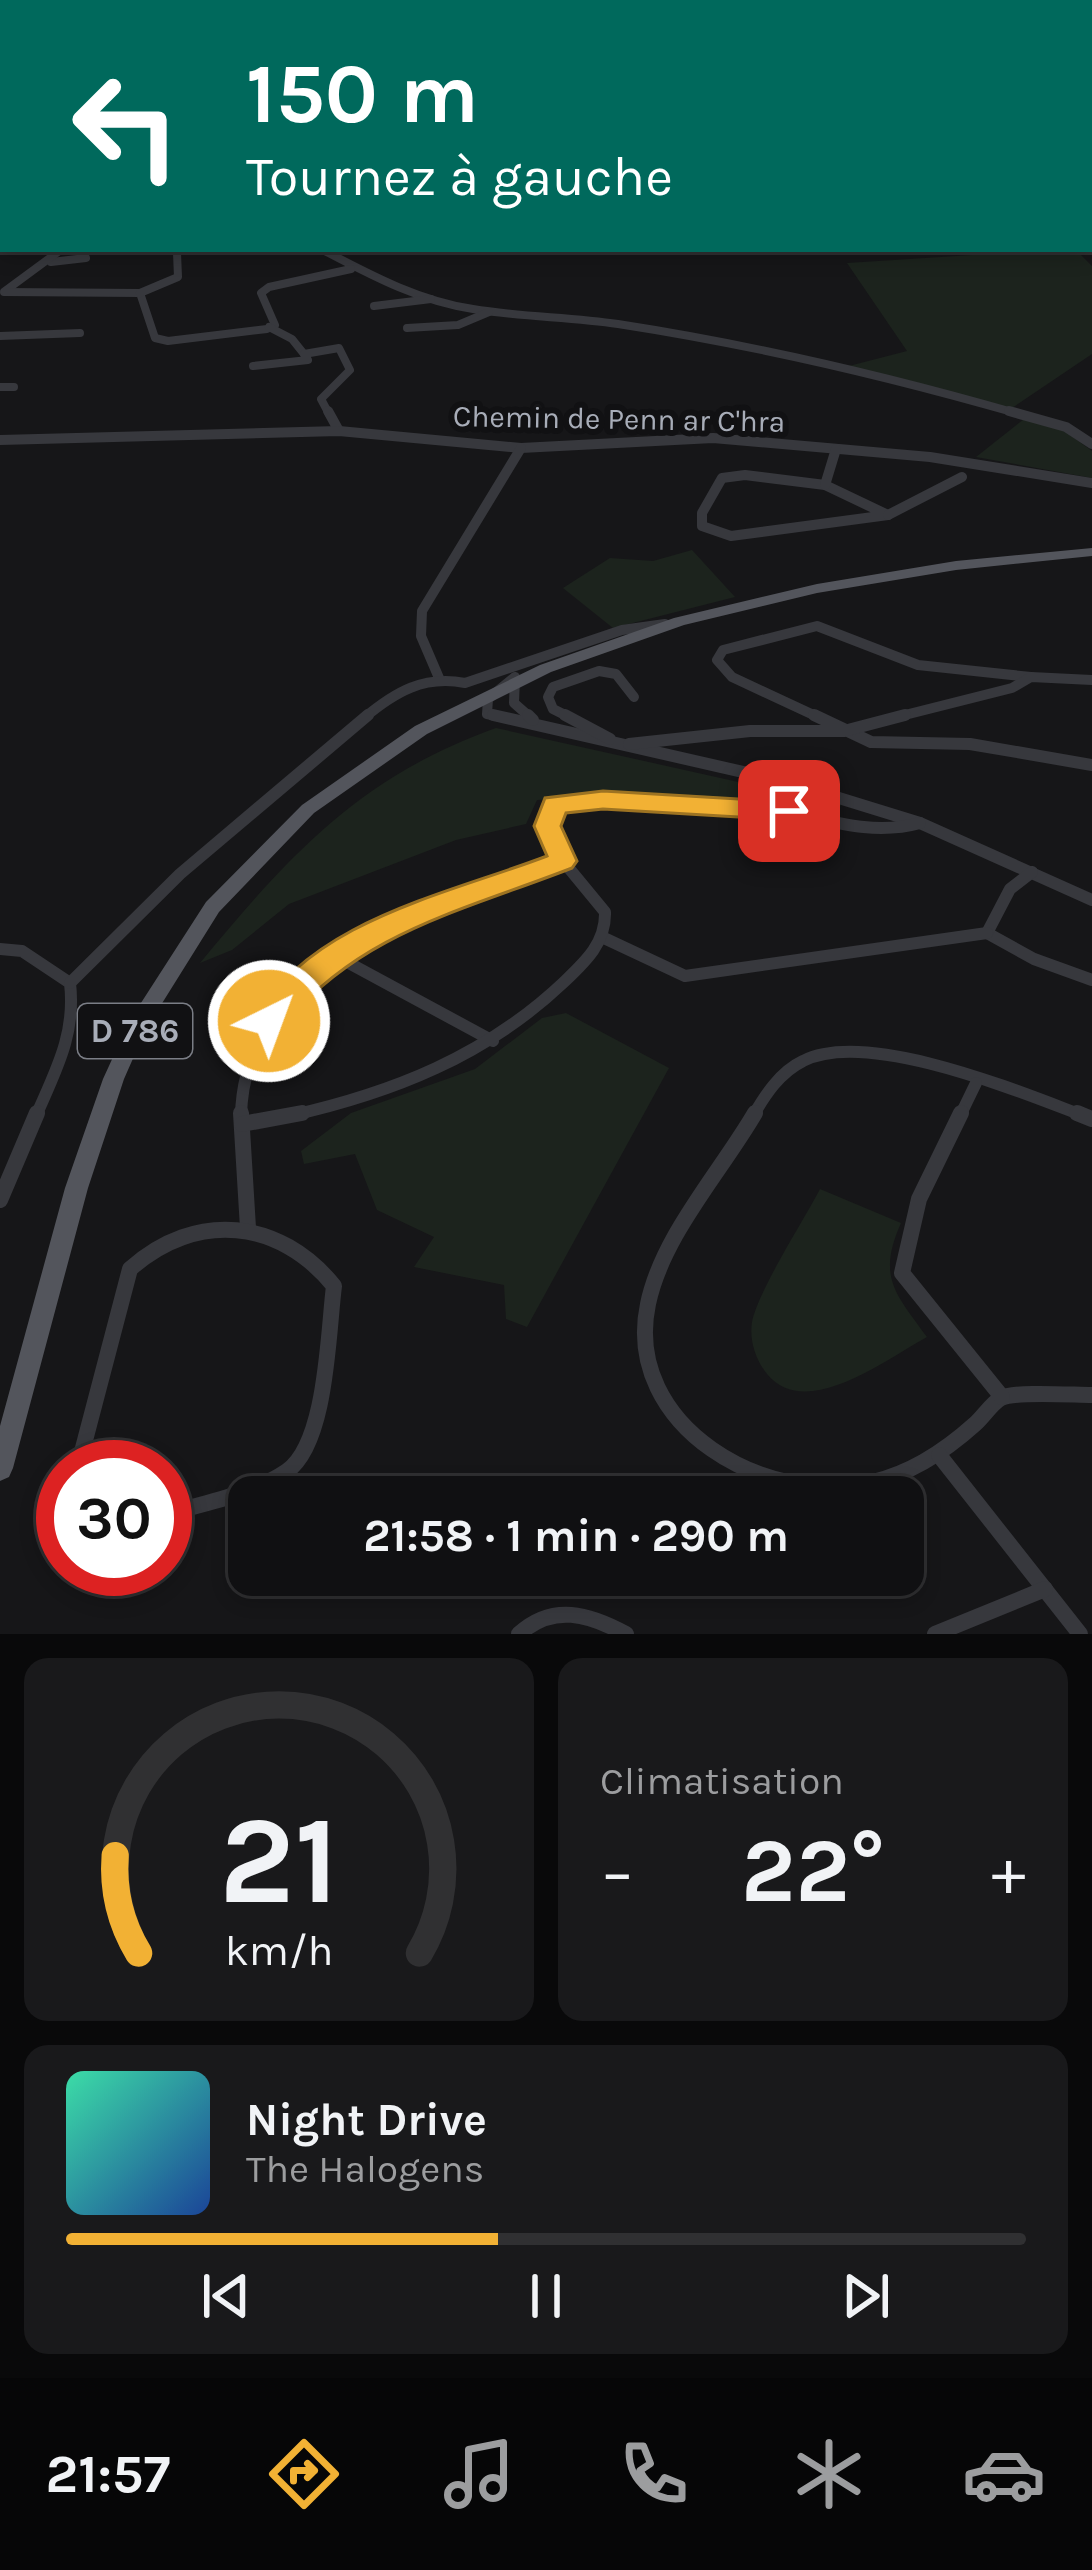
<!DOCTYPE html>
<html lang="fr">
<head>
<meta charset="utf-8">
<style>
  body { margin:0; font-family:Karla,sans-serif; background:#19191b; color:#f1f3f6; height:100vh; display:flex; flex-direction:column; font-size:45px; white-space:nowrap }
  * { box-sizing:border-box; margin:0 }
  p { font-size:39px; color:#9c9d9f }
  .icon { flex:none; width:66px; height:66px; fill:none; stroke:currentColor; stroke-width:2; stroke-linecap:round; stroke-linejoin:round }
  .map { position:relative; height:1634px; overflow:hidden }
  .drawer { display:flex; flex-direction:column; gap:24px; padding:24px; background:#09090a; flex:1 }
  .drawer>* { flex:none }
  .banner { position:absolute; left:0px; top:0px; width:1092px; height:252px; box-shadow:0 6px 18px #0003,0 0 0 3px #303032; background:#00695c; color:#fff; overflow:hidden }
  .speed { position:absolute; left:36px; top:1440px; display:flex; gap:24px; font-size:60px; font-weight:700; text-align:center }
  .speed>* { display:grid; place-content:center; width:156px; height:156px; border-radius:50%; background:#101012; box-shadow:0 6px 18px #0003,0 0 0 3px #303032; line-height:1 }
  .speed .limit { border:18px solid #d22; background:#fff; color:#111 }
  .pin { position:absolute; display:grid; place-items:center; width:102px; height:102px; color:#fff; margin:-51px; border-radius:24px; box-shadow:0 6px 18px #0006 }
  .me { position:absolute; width:132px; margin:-66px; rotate:42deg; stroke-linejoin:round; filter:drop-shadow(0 0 9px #0008) }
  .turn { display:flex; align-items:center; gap:42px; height:252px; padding:0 48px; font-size:54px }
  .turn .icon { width:156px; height:156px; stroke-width:2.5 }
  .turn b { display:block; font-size:84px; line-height:102px }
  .big { font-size:90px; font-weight:700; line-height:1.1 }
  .drawer .card { flex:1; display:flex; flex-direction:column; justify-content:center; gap:18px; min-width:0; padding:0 42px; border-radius:24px; background:#19191b }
  .drawer .dial { align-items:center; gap:0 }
  .dial svg { height:312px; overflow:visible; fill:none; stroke:#303032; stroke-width:7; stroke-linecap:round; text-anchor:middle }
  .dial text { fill:#f1f3f6; stroke:none }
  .song { display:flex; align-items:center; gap:36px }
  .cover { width:144px; height:144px; border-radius:18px; background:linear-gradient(135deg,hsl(160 70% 55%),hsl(220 70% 35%)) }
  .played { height:12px; border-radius:6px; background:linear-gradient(90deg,#f2b134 45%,#303032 45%) }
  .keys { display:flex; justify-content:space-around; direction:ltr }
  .heat { display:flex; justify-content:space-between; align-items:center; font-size:66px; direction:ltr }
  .drawer .tiles { flex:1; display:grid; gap:24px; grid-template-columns:1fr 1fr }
  .card:last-child { grid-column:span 2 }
  .trip { position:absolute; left:228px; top:1476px; width:696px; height:120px; border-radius:24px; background:#101012; box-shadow:0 6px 18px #0003,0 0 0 3px #303032; font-weight:700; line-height:120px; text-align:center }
  .menu { display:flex; height:192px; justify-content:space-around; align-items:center; background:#060607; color:#9c9d9f }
  .menu .icon { width:84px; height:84px }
  .menu .on { color:#f2b134 }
  .menu b { font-size:54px; color:#f1f3f6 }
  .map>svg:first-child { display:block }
</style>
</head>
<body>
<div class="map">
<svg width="1092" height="1634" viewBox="0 0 1092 1634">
  <rect width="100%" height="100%" fill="#161618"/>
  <g fill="#1c231d">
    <polygon points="981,249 1075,249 1092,266 1092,354 1009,410 845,367 907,351 847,263 972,255"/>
    <polygon points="1024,419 1062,429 1092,451 1092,478 976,457"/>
    <polygon points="692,550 735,597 613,628 563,588 610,558 653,561"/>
    <path d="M 496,728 L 842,805 C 821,815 792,805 769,802 C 694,792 612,795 537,800 L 526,824 L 456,840 L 289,904 L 232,950 L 200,963 C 289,855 361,776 496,728 Z"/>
    <polygon points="566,1013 669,1068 527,1327 506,1319 504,1285 414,1267 434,1237 377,1210 355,1154 304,1164 301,1151 351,1113 475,1069 542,1018"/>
    <path d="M 820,1189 L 901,1223 C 877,1277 895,1293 927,1337 C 888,1358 806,1422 767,1374 C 756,1360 749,1341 752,1322 C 758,1291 804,1220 820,1189 Z"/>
  </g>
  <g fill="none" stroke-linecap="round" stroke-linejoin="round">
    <g stroke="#37383d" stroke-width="6">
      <polyline points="646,0 681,3"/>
      <polyline points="797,0 812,3"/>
      <polyline points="938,0 944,3"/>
      <polyline points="1025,0 1033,3"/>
      <polyline points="108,3 124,0"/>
    </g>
    <g stroke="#37383d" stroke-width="8">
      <path d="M 321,249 C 369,274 418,301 473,309 C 521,317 570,317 618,324 C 754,345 887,376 1019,414"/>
      <polyline points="51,262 86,258"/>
      <polyline points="5,291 62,249"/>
      <polyline points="4,292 140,293 155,338 168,341 267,329 275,325 261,293 269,287 351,269"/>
      <polyline points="140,293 178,277 177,253"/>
      <polyline points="374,306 431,299"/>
      <polyline points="269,327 292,339 304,354"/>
      <polyline points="407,328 458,325 489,312"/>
      <polyline points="0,336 80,333"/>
      <polyline points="253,366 308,360 304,354 339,348 350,370 321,399 329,414"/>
      <polyline points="0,387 14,387"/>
    </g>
    <g stroke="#37383d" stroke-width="10">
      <polyline points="328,411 339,431"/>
      <polyline points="1009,411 1066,427 1092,444"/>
      <polyline points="0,440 339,431 521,448 713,438 930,457 1092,483"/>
      <polygon points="745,475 825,485 888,515 731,536 702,526 702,513 722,478"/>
      <polyline points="825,485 836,449"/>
      <polyline points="888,515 962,477"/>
      <polyline points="439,678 421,636 422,611 521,448"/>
      <polyline points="515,678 514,703 531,718"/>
      <path d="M 364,718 C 395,692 424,675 465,683 L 622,630 L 665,624"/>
      <polyline points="506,718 487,714 488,699 515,677"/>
      <polyline points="571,718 553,709 548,697 553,687 599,671 616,674 634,697"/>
      <polyline points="820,718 732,677 717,660 723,650 817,626 918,665 1031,677"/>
      <polyline points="893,718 1012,688 1031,677 1092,680"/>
    </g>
    <g stroke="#37383d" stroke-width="12">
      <polyline points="493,715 787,782 920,823 1092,900"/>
      <polyline points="528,715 533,720"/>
      <polyline points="565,715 610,739"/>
      <polyline points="814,715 871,742 970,744 1092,765"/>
      <polyline points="629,744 750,731 844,731 905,715"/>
      <polyline points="987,933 1034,959 1092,980"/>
      <polyline points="987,933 1010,889 1032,872"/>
      <polyline points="604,938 685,976 987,933"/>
      <path d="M 0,949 L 22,951 L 70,983 C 76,1034 56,1070 36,1116"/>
      <polyline points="334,955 493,1041"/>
      <polyline points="70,983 180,874 368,715"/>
      <path d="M 241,1116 C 244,958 439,898 563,861"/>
      <path d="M 289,1116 C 392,1093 486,1056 564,982 C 585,962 606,943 605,912 L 563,861 L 548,826 L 555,805 C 621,800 687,798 753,806 C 810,812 862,839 920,823"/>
      <path d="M 753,1116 C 765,1095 780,1072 803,1061 C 867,1028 1020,1092 1084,1116"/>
      <polyline points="960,1116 976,1083"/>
    </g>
    <g stroke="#37383d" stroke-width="16">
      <polyline points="241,1113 248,1228"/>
      <path d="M 755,1113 C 720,1173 662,1236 648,1304 C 622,1427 769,1509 873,1482 C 912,1473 945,1451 975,1424 C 983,1417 992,1403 1001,1398 C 1015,1391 1073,1395 1092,1395"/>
      <polyline points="961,1113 919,1199 902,1273 1002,1397"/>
      <polyline points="1077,1113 1092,1119"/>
      <polyline points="242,1124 302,1113"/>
      <polyline points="0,1200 37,1113"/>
      <polyline points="939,1455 1080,1634"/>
      <path d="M 78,1467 L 130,1269 C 196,1210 280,1219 334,1286 C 328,1332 327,1443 287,1471 C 252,1495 205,1502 165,1515"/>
      <path d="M 519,1634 C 553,1603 589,1614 626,1634"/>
      <polyline points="935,1634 1045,1589"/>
    </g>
    <polygon fill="#53555c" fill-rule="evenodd" points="1092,548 1092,556 956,570 817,593 684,625 551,672 427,734 314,813 219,912 146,1029 124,1079 88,1188 13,1468 9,1477 0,1481 0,1426 65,1188 103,1079 130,1020 206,902 302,805 415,726 540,665 674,618 817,584 956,561"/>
  </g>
  <path fill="#f2b134" stroke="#9d7322" stroke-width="3" d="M 603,791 L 789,802 L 803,811 L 789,820 L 603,809 L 566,813 L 561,826 L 577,861 L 572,868 C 462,911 356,933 280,1030 L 258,1030 L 254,1021 C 308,921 448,894 547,856 L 534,826 L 545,798 Z"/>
  <g text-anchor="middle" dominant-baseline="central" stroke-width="12" stroke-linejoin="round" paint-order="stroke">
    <g font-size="30" fill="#a8adb8" stroke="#111113">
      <text transform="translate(619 419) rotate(1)">Chemin de Penn ar C'hra</text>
    </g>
    <rect fill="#111113" stroke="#7b7e86" stroke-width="3" x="78" y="1004" width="114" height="54" rx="9"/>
    <g font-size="33" font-weight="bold" fill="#a8adb8">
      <text x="135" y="1031">D 786</text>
    </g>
  </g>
</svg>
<div class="speed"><div class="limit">30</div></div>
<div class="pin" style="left:789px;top:811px;background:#d93025"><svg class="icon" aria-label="arrive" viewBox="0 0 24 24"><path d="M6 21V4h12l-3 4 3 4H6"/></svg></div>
<svg class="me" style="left:269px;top:1021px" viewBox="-20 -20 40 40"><circle r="17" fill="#f2b134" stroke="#fff" stroke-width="3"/><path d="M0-11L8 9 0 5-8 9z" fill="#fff"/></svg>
<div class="trip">21:58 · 1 min · 290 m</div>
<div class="banner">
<div class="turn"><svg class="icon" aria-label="left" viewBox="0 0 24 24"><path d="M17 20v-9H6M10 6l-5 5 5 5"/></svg><div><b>150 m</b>Tournez à gauche</div></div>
</div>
</div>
<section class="drawer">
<div class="tiles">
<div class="card dial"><svg viewBox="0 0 100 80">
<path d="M14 69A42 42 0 1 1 86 69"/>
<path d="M14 69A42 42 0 0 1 8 44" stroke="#f2b134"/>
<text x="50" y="56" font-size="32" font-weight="700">21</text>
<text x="50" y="72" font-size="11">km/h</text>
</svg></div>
<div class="card"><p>Climatisation</p>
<div class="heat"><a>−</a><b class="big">22°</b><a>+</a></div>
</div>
<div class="card">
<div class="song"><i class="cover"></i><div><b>Night Drive</b><p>The Halogens</p></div></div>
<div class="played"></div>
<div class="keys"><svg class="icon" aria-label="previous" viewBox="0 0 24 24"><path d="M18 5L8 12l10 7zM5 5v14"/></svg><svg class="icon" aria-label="pause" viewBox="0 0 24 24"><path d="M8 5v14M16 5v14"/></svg><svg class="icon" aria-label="next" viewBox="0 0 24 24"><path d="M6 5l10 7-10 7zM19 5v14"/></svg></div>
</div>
</div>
</section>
<nav class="menu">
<b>21:57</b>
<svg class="icon on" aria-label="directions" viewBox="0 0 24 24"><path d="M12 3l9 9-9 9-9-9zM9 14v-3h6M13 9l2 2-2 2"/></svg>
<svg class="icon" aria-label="music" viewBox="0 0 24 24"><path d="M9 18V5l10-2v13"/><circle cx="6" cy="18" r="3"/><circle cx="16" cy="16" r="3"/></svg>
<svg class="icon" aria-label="phone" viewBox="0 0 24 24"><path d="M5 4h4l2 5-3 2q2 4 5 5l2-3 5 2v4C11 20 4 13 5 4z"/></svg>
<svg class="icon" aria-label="climate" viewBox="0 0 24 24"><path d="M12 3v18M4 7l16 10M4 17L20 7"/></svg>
<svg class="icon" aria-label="car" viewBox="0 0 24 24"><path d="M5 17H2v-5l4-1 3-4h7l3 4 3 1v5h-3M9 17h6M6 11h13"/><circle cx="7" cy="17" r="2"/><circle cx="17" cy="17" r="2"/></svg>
</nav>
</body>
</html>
